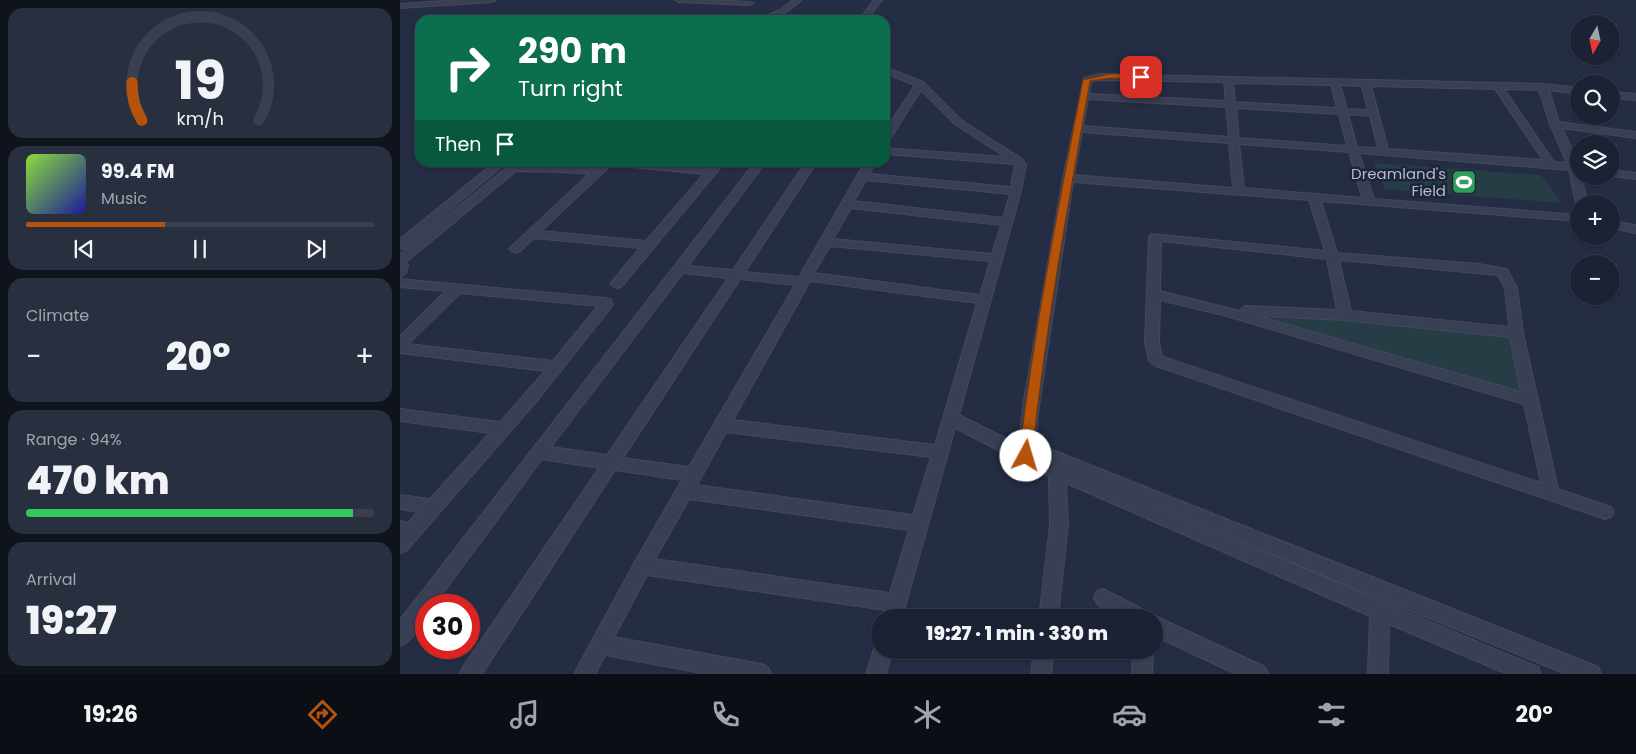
<!DOCTYPE html>
<html lang="en">
<head>
<meta charset="utf-8">
<style>
  body { margin:0; font-family:Poppins,sans-serif; background:#282f3f; color:#f1f3f6; height:100vh; display:flex; flex-direction:column; font-size:19px; white-space:nowrap }
  * { box-sizing:border-box; margin:0 }
  p { font-size:16px; color:#a0a4ac }
  .icon { flex:none; width:28px; height:28px; fill:none; stroke:currentColor; stroke-width:2; stroke-linecap:round; stroke-linejoin:round }
  .map { position:relative; flex:1; overflow:hidden }
  .panel { display:flex; flex-direction:column; gap:8px; padding:8px; background:#0f131c; width:400px }
  .panel>* { flex:none }
  .top-card { position:absolute; left:15px; top:15px; width:475px; height:152px; border-radius:15px; box-shadow:0 1px 4px #0004,0 0 0 1px #393f4e; background:#0b6e4f; color:#fff; overflow:hidden }
  .needle { width:32px; rotate:189deg }
  .buttons { position:absolute; left:1170px; top:15px; display:grid; gap:10px }
  .buttons a { display:grid; place-items:center; width:50px; height:50px; border-radius:50%; background:#1b2233; box-shadow:0 1px 4px #0004,0 0 0 1px #393f4e; font-size:25px }
  .speed { position:absolute; left:15px; top:594px; display:flex; gap:10px; font-size:25px; font-weight:700; text-align:center }
  .speed>* { display:grid; place-content:center; width:65px; height:65px; border-radius:50%; background:#1b2233; box-shadow:0 1px 4px #0004,0 0 0 1px #393f4e; line-height:1 }
  .speed .limit { border:8px solid #d22; background:#fff; color:#111 }
  .pin { position:absolute; display:grid; place-items:center; width:42px; height:42px; color:#fff; margin:-21px; border-radius:10px; box-shadow:0 2px 8px #0006 }
  .me { position:absolute; width:55px; margin:-28px; rotate:6deg; stroke-linejoin:round; filter:drop-shadow(0 0 4px #0008) }
  .turn { display:flex; align-items:center; gap:18px; height:105px; padding:0 20px; font-size:22px }
  .turn .icon { width:65px; height:65px; stroke-width:2.5 }
  .turn b { display:block; font-size:35px; line-height:42px }
  .then { display:flex; align-items:center; height:48px; padding:0 20px; background:#0003; gap:10px; font-size:19px }
  .big { font-size:38px; font-weight:800; line-height:1.1 }
  .panel .tile { flex:1; display:flex; flex-direction:column; justify-content:center; gap:8px; min-width:0; padding:0 18px; border-radius:15px; background:#282f3f }
  .panel .dial { align-items:center; gap:0 }
  .dial svg { height:130px; overflow:visible; fill:none; stroke:#393f4e; stroke-width:7; stroke-linecap:round; text-anchor:middle }
  .dial text { fill:#f1f3f6; stroke:none }
  .song { display:flex; align-items:center; gap:15px }
  .cover { width:60px; height:60px; border-radius:8px; background:linear-gradient(135deg,hsl(90 70% 55%),hsl(240 70% 35%)) }
  .played { height:5px; border-radius:2px; background:linear-gradient(90deg,#b45309 40%,#393f4e 40%) }
  .keys { display:flex; justify-content:space-around; direction:ltr }
  .heat { display:flex; justify-content:space-between; align-items:center; font-size:28px; direction:ltr }
  .charge { height:8px; border-radius:4px; background:linear-gradient(90deg,#34c759 94%,#393f4e 0) }
  .trip { position:absolute; left:471px; top:609px; width:292px; height:50px; border-radius:25px; background:#1b2233; box-shadow:0 1px 4px #0004,0 0 0 1px #393f4e; font-weight:800; line-height:50px; text-align:center }
  .tabs { display:flex; height:80px; justify-content:space-around; align-items:center; background:#0b0e14; color:#a0a4ac }
  .tabs .icon { width:35px; height:35px }
  .tabs .current { color:#b45309 }
  .tabs b { font-size:22px; color:#f1f3f6 }
  main { display:flex; flex:1; min-height:0 }
  .map>svg:first-child { display:block }
</style>
</head>
<body>
<main>
<section class="panel">
<div class="tile dial"><svg viewBox="0 0 100 80">
<path d="M14 69A42 42 0 1 1 86 69"/>
<path d="M14 69A42 42 0 0 1 8 46" stroke="#b45309"/>
<text x="50" y="56" font-size="32" font-weight="700">19</text>
<text x="50" y="72" font-size="11">km/h</text>
</svg></div>
<div class="tile">
<div class="song"><i class="cover"></i><div><b>99.4 FM</b><p>Music</p></div></div>
<div class="played"></div>
<div class="keys"><svg class="icon" aria-label="previous" viewBox="0 0 24 24"><path d="M18 5L8 12l10 7zM5 5v14"/></svg><svg class="icon" aria-label="pause" viewBox="0 0 24 24"><path d="M8 5v14M16 5v14"/></svg><svg class="icon" aria-label="next" viewBox="0 0 24 24"><path d="M6 5l10 7-10 7zM19 5v14"/></svg></div>
</div>
<div class="tile"><p>Climate</p>
<div class="heat"><a>−</a><b class="big">20°</b><a>+</a></div>
</div>
<div class="tile"><p>Range · 94%</p><b class="big">470 km</b><div class="charge"></div></div>
<div class="tile"><p>Arrival</p><b class="big">19:27</b></div>
</section>
<div class="map">
<svg width="1236" height="674" viewBox="0 0 1236 674">
  <rect width="100%" height="100%" fill="#242d44"/>
  <g fill="#263d45">
    <polygon points="974,163 1141,175 1162,203 985,189"/>
    <polygon points="864,318 947,320 1110,335 1121,393"/>
  </g>
  <g fill="none" stroke-linecap="round" stroke-linejoin="round">
    <defs>
      <g id="street">
        <polygon points="58,0 96,0 92,2 0,8 0,4"/>
        <path d="M 275,0 C 290,0 343,0 353,3 L 349,5 L 279,2 Z"/>
        <path d="M 393,0 L 401,0 C 388,13 374,20 356,20 L 380,10 Z"/>
        <polygon points="474,0 482,0 470,16 472,20 464,20 462,16"/>
        <path d="M 485,67 L 523,82 L 561,120 L 622,159 L 626,165 L 621,191 L 559,415 L 619,445 L 623,406 L 663,178 L 684,78 L 698,74 L 1143,84 L 1179,88 L 1179,94 L 1149,90 L 1159,122 L 1236,132 L 1236,138 L 1162,128 L 1179,165 L 1179,176 L 1181,176 L 1188,204 L 1179,204 L 1179,207 L 1176,204 L 1169,170 L 959,153 L 974,199 L 1179,215 L 1179,221 L 921,201 L 937,253 L 1079,264 L 1107,269 L 1117,288 L 1123,333 L 1158,489 L 1211,507 L 1214,512 L 1211,517 L 1205,519 L 756,366 L 749,361 L 745,341 L 749,237 L 751,234 L 925,251 L 909,200 L 673,182 L 639,406 L 635,443 L 1191,664 L 1198,667 L 1201,674 L 1166,674 L 745,502 L 1138,667 L 1141,674 L 1107,674 L 989,624 L 988,674 L 968,674 L 970,616 L 666,483 L 668,525 L 658,618 L 639,618 L 650,525 L 649,476 L 555,428 L 502,618 L 483,618 L 485,610 L 247,575 L 214,637 L 361,664 L 368,667 L 371,674 L 307,674 L 205,655 L 195,674 L 174,674 L 236,560 L 282,480 L 215,470 L 82,674 L 60,674 L 63,667 L 199,468 L 142,459 L 34,605 L 26,605 C 26,620 14,640 0,646 L 0,620 L 355,162 L 366,162 L 288,266 L 333,270 L 406,162 L 417,162 L 345,272 L 399,277 L 465,162 L 476,162 L 469,174 L 611,187 L 615,164 L 485,154 L 485,148 L 605,157 L 555,124 L 521,90 L 490,139 L 485,142 L 485,131 L 515,85 L 485,73 ZM 698,80 L 824,82 L 826,101 L 689,94 L 691,82 ZM 833,83 L 931,85 L 937,108 L 835,102 ZM 940,85 L 962,86 L 968,110 L 947,109 ZM 971,86 L 1095,89 L 1143,160 L 988,149 ZM 1104,89 L 1139,90 L 1150,124 L 1167,163 L 1154,162 ZM 688,99 L 826,107 L 829,137 L 683,126 ZM 836,108 L 939,114 L 947,146 L 839,138 ZM 948,114 L 970,116 L 978,148 L 957,147 ZM 682,132 L 829,143 L 833,188 L 674,175 ZM 839,144 L 949,152 L 962,198 L 844,188 ZM 466,180 L 610,194 L 603,218 L 454,201 ZM 451,208 L 601,225 L 592,254 L 433,239 ZM 761,241 L 927,259 L 937,310 L 845,306 L 839,311 L 760,291 ZM 430,246 L 590,261 L 580,295 L 414,273 ZM 939,260 L 1098,275 L 1105,288 L 1109,327 L 951,311 ZM 283,273 L 328,278 L 207,455 L 151,447 ZM 340,279 L 395,285 L 289,467 L 223,458 ZM 410,281 L 577,303 L 535,445 L 333,420 ZM 760,300 L 823,315 L 1124,404 L 1141,483 L 766,358 L 761,355 L 759,341 ZM 857,316 L 945,320 L 1110,337 L 1121,392 ZM 326,432 L 531,457 L 513,515 L 297,485 ZM 289,499 L 509,530 L 490,593 L 255,559 Z"/>
        <polygon points="1211,92 1236,94 1236,100 1211,98"/>
        <polygon points="95,162 107,162 4,248 0,249 0,239"/>
        <path d="M 113,162 L 156,168 L 161,165 L 195,168 L 201,162 L 247,162 L 309,169 L 314,162 L 325,162 L 221,287 L 216,288 L 210,284 L 240,248 L 134,238 L 119,252 L 115,253 L 109,249 L 189,174 C 163,171 142,172 116,171 L 6,262 L 8,265 L 6,273 L 0,277 L 0,254 L 106,168 L 107,165 ZM 211,165 L 304,174 L 246,241 L 141,231 Z"/>
        <polygon points="1211,170 1236,173 1236,179 1211,176"/>
        <polygon points="1211,221 1236,225 1236,233 1211,228"/>
        <path d="M 0,279 L 205,298 L 210,299 L 213,305 L 136,402 L 6,551 L 0,553 L 0,521 L 8,523 L 18,512 L 0,509 L 0,495 L 30,499 L 90,433 L 0,421 L 0,409 L 100,422 L 145,371 L 0,353 L 0,336 L 46,291 L 0,287 ZM 60,293 L 198,306 L 153,361 L 8,344 Z"/>
        <path d="M 703,589 L 746,611 L 748,618 C 730,618 702,618 694,598 L 696,592 Z"/>
        <polygon points="755,616 865,667 868,674 836,674 755,636 755,618 753,618"/>
        <polygon points="480,641 480,650 493,650 486,674 466,674 476,643"/>
        <polygon points="634,650 654,650 651,674 631,674"/>
        <polygon points="733,650 753,650 752,674 732,674"/>
      </g>
    </defs>
    <use href="#street" stroke="#43495d" stroke-width="2"/>
    <use href="#street" fill="#394053" fill-rule="evenodd"/>
  </g>
  <path fill="#b45309" stroke="#753606" d="M 710,74 L 741,74 L 745,77 L 741,79 L 710,78 L 690,81 C 668,205 645,330 632,456 L 630,460 L 626,461 L 621,460 L 619,456 C 634,330 659,204 683,80 Z"/>
  <defs>
    <symbol id="stadium-square" viewBox="-11 -11 22 22"><rect x="-9" y="-9" width="18" height="18" rx="4" fill="#2e9e5b" stroke="#1e2439"/><path d="M0-5a6.5 5 0 1 0 0 10a6.5 5 0 1 0 0-10ZM-3.5-1.8h7v3.6h-7Z" fill="#fff"/></symbol>
  </defs>
  <g fill-rule="evenodd">
    <use href="#stadium-square" x="1050" y="168" width="28" height="28"/>
  </g>
  <g text-anchor="middle" dominant-baseline="central" stroke-width="5" stroke-linejoin="round" paint-order="stroke">
    <g font-size="15" fill="#b6bbcd" stroke="#1e2439" text-anchor="end">
      <text x="1046" y="173">Dreamland's<tspan x="1046" dy="17">Field</tspan></text>
    </g>
  </g>
</svg>
<div class="buttons">
<a><svg class="needle" viewBox="-14 -14 28 28"><path d="M0-13l5 13h-10z" fill="#e53935"/><path d="M0 13l5-13h-10z" fill="#a0a4ac"/></svg></a>
<a><svg class="icon" aria-label="search" viewBox="0 0 24 24"><circle cx="10" cy="10" r="6"/><path d="M15 15l6 6"/></svg></a>
<a><svg class="icon" aria-label="layers" viewBox="0 0 24 24"><path d="M12 4l9 5-9 5-9-5zM3 14l9 5 9-5"/></svg></a>
<a>+</a>
<a>−</a>
</div>
<div class="speed"><div class="limit">30</div></div>
<div class="pin" style="left:741px;top:77px;background:#d93025"><svg class="icon" aria-label="arrive" viewBox="0 0 24 24"><path d="M6 21V4h12l-3 4 3 4H6"/></svg></div>
<svg class="me" style="left:626px;top:456px" viewBox="-20 -20 40 40"><circle r="19" fill="#fff"/><path d="M0-13L10 11 0 6-10 11z" fill="#b45309"/></svg>
<div class="trip">19:27 · 1 min · 330 m</div>
<div class="top-card">
<div class="turn"><svg class="icon" aria-label="right" viewBox="0 0 24 24"><path d="M7 20v-9h11M14 6l5 5-5 5"/></svg><div><b>290 m</b>Turn right</div></div>
<div class="then">Then<svg class="icon" aria-label="arrive" viewBox="0 0 24 24"><path d="M6 21V4h12l-3 4 3 4H6"/></svg></div>
</div>
</div>
</main>
<nav class="tabs">
<b>19:26</b>
<svg class="icon current" aria-label="directions" viewBox="0 0 24 24"><path d="M12 3l9 9-9 9-9-9zM9 14v-3h6M13 9l2 2-2 2"/></svg>
<svg class="icon" aria-label="music" viewBox="0 0 24 24"><path d="M9 18V5l10-2v13"/><circle cx="6" cy="18" r="3"/><circle cx="16" cy="16" r="3"/></svg>
<svg class="icon" aria-label="phone" viewBox="0 0 24 24"><path d="M5 4h4l2 5-3 2q2 4 5 5l2-3 5 2v4C11 20 4 13 5 4z"/></svg>
<svg class="icon" aria-label="climate" viewBox="0 0 24 24"><path d="M12 3v18M4 7l16 10M4 17L20 7"/></svg>
<svg class="icon" aria-label="car" viewBox="0 0 24 24"><path d="M5 17H2v-5l4-1 3-4h7l3 4 3 1v5h-3M9 17h6M6 11h13"/><circle cx="7" cy="17" r="2"/><circle cx="17" cy="17" r="2"/></svg>
<svg class="icon" aria-label="filters" viewBox="0 0 24 24"><path d="M4 7h16M4 17h16"/><circle cx="9" cy="7" r="2"/><circle cx="15" cy="17" r="2"/></svg>
<b>20°</b>
</nav>
</body>
</html>
